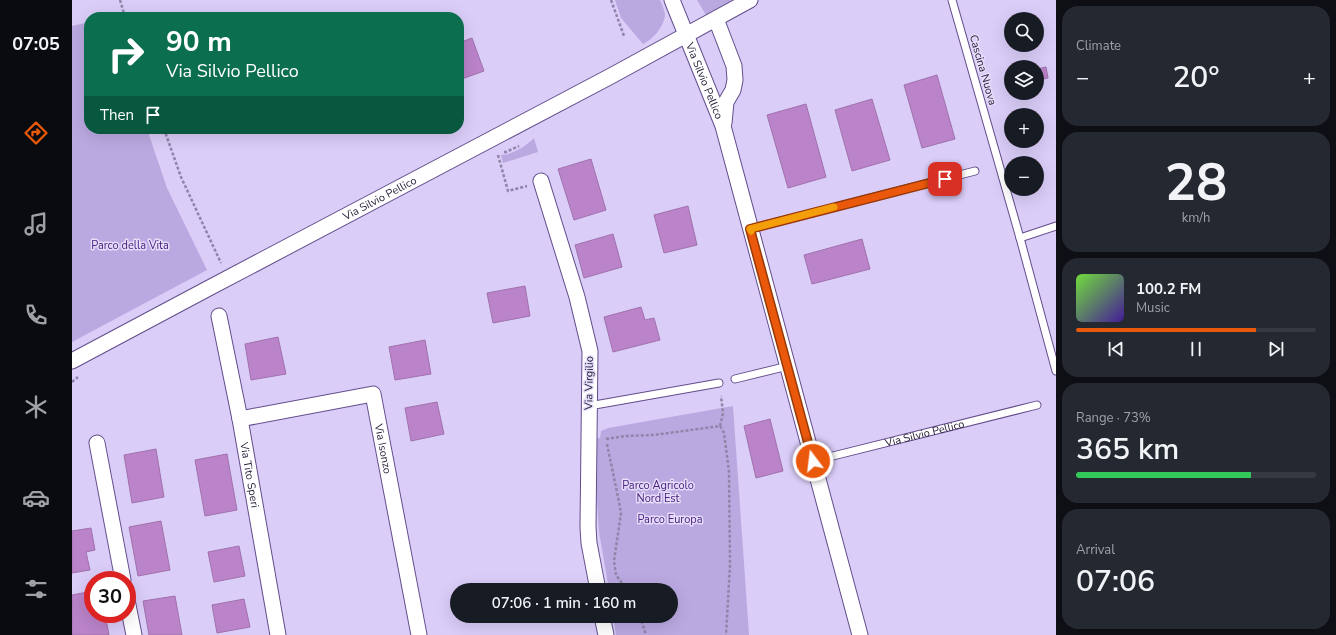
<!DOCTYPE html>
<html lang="en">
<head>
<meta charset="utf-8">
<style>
  body { margin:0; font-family:"Nunito Sans",sans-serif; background:#242831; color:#f1f3f6; height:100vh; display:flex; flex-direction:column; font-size:15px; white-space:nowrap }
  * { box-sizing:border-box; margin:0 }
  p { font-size:13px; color:#9ea1a6 }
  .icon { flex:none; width:22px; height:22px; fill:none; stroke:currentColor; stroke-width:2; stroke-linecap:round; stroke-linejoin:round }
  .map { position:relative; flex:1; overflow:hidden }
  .sheet { display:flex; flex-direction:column; gap:6px; padding:6px; background:#0d0f14; width:280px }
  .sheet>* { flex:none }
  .hud { position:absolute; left:12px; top:12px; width:380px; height:122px; border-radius:16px; box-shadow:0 4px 16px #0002; background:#0b6e4f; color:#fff; overflow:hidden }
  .tools { position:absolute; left:932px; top:12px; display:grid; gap:8px }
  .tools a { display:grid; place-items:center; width:40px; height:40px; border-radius:50%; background:#171b24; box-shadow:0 4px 16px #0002; font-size:20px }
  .speed { position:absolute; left:12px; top:571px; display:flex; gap:8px; font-size:20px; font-weight:700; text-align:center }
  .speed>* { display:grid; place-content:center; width:52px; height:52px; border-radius:50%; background:#171b24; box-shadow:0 4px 16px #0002; line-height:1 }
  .speed .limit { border:6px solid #d22; background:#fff; color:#111 }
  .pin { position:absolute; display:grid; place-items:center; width:34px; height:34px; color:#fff; margin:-17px; border-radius:8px; box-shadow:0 2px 6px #0006 }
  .me { position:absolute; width:44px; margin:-22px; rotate:345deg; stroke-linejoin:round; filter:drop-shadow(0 0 3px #0008) }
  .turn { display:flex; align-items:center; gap:14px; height:84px; padding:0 16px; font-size:18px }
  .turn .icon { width:52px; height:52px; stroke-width:2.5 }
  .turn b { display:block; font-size:28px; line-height:34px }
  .then { display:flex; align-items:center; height:38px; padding:0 16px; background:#0003; gap:8px; font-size:15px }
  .big { font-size:30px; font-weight:600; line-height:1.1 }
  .sheet .widget { flex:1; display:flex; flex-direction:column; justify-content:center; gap:6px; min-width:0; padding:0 14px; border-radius:16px; background:#242831 }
  .sheet .dial { align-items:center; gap:0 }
  .dial b { font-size:52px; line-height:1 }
  .song { display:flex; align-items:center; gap:12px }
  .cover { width:48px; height:48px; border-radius:6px; background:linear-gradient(135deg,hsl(100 70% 55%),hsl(260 70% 35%)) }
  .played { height:4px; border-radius:2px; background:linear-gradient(90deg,#ea580c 75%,#363941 75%) }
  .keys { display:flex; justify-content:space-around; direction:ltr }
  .heat { display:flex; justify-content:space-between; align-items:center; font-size:22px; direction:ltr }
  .charge { height:6px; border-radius:3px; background:linear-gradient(90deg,#34c759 73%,#363941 0) }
  .trip { position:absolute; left:378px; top:583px; width:228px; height:40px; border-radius:20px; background:#171b24; box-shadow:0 4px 16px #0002; font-weight:600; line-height:40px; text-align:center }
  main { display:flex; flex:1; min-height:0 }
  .dock { display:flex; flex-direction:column; width:72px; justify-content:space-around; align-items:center; background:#090b0e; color:#9ea1a6 }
  .dock .icon { width:28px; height:28px }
  .dock .on { color:#ea580c }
  .dock b { font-size:18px; color:#f1f3f6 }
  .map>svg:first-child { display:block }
</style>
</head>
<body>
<main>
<nav class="dock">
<b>07:05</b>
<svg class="icon on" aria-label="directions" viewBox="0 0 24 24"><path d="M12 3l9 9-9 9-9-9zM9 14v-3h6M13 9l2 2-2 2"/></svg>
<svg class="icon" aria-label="music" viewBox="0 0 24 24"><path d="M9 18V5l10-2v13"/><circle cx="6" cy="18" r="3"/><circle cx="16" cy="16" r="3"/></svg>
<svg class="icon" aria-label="phone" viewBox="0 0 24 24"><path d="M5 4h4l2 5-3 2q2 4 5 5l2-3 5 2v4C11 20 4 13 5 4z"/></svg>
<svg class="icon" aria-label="climate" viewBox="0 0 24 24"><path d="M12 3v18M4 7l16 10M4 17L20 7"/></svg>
<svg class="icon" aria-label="car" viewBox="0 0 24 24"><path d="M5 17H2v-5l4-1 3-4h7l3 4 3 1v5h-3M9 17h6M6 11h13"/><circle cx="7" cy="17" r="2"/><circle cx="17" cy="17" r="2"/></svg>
<svg class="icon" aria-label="filters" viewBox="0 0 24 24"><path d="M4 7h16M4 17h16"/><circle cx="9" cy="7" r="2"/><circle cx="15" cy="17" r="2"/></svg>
</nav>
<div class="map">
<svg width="984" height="635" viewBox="0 0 984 635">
  <rect width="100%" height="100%" fill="#dacdf8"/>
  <g fill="#baa9e1">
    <path d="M 543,0 L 588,0 C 590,5 593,10 593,16 C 591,28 581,39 571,44 L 549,18 Z"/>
    <polygon points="625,0 660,0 634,15"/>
    <polygon points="17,22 17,129 75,129 95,188 135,270 0,342 0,26"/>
    <path d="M 462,138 L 466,152 L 431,163 L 429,155 C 440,155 454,146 462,138 Z"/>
    <polygon points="661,406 677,635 544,635 541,616 599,616 599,590 537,590 527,532 521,439 528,438 529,431 536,428"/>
  </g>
  <g fill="#bb83ca" stroke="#a072ad">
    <polygon points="400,38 412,71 387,80 387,43"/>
    <polygon points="974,67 976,78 965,80 965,69"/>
    <polygon points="865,75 883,139 850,148 832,85"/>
    <polygon points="800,99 818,160 780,171 763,110"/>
    <polygon points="734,104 754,177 716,188 695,115"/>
    <polygon points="519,159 534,210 502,220 486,169"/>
    <polygon points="616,206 625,245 592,253 582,215"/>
    <polygon points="541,234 550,267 512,278 503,245"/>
    <polygon points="790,239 798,269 740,284 732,255"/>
    <polygon points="453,286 458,316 421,323 415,293"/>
    <polygon points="569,307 573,320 582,318 588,340 541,352 532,317"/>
    <polygon points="206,337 214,374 179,380 173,344"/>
    <polygon points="353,340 359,374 323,380 317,347"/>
    <polygon points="365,402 372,434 339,441 333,408"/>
    <polygon points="698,419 711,471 684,478 672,426"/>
    <polygon points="84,449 92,497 60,503 52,455"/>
    <polygon points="155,454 165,510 133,516 123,460"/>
    <polygon points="89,521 98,570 66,576 57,527"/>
    <polygon points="19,528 23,550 14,552 18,570 0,573 0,531"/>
    <polygon points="167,546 173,576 142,582 136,552"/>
    <polygon points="21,591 21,614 33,614 37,635 0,635 0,595"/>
    <polygon points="103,596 110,635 77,635 71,601"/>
    <polygon points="172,599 178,627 145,633 140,605"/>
  </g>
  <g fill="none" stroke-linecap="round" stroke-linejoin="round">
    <defs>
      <g id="service">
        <polyline points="880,0 948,238 984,371"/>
        <polyline points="678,229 903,171"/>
        <polyline points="948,238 984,226"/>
        <polyline points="663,379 716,366"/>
        <polyline points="517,406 647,383"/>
        <path id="s1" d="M 741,461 L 965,405"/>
      </g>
      <g id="minor">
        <path id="s2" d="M 600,0 L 651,126 L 788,635"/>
        <polyline points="644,19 662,66 663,80 661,90 654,102 652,123"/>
        <polyline points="469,181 505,297 518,351 516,527 517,543 526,590"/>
        <path id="s3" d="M 147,316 L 168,419 L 206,635"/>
        <path id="s4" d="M 0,361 L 137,288 L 539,76 L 678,0"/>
        <path id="s5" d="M 168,419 L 301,394 L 347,635"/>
        <polyline points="25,443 51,580"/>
        <polyline points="55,600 62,635"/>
        <polyline points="530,616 534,635"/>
      </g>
    </defs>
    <use href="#service" stroke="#634d8b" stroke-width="9"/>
    <use href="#minor" stroke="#634d8b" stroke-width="17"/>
    <g stroke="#9084a8" stroke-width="2.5" stroke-dasharray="3 2" stroke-linecap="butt">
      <polyline points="48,0 53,17"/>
      <polyline points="539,0 552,36"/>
      <polyline points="92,129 109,177 149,263"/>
      <polyline points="432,152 434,152 447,146"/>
      <polyline points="426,155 436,191 455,186"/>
      <polyline points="0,382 6,377"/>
      <polyline points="648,426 651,413 649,396"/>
      <polyline points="534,439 554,436 582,435 648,426 652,433 657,471 658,565 654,635"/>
      <polyline points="535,444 545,492 549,513 542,561 544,575 555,590"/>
      <polyline points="568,616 574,635"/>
    </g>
    <use href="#service" stroke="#fff" stroke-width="7"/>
    <use href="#minor" stroke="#fff" stroke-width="15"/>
  </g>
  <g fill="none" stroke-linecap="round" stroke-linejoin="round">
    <defs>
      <polyline id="route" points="741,461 678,229 873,179"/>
    </defs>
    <use href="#route" stroke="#983908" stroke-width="10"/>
    <use href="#route" stroke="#ea580c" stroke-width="7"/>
    <polyline stroke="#f59e0b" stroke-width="7" points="679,231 678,229 762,207"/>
  </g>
  <g text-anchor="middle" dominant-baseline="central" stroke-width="3" stroke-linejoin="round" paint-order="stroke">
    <g font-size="11" fill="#241b35" stroke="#e5ddfa">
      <text transform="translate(911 70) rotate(74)">Cascina Nuova</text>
      <text stroke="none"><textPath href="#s2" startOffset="87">Via Silvio Pellico</textPath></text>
      <text stroke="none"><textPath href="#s4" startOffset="348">Via Silvio Pellico</textPath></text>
      <text transform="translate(517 383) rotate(-89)">Via Virgilio</text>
      <text stroke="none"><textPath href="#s1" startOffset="115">Via Silvio Pellico</textPath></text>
      <text stroke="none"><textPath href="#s5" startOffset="191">Via Isonzo</textPath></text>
      <text stroke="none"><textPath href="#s3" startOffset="162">Via Tito Speri</textPath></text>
    </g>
    <g font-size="11" fill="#4a217f" stroke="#e5ddfa">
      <text x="58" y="245">Parco della Vita</text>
      <text x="586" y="485">Parco Agricolo<tspan x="586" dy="13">Nord Est</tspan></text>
      <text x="598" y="519">Parco Europa</text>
    </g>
  </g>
</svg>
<div class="tools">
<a><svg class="icon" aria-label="search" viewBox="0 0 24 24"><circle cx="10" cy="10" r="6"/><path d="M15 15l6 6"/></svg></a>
<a><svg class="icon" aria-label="layers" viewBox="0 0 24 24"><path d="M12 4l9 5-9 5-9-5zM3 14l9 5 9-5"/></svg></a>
<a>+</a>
<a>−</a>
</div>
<div class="speed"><div class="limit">30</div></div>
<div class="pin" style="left:873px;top:179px;background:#d93025"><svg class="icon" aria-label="arrive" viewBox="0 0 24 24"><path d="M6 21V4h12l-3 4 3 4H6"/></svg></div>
<svg class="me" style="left:741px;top:461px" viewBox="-20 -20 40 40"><circle r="17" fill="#ea580c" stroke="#fff" stroke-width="3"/><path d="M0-11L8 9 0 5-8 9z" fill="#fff"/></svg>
<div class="trip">07:06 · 1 min · 160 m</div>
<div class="hud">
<div class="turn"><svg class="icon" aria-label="right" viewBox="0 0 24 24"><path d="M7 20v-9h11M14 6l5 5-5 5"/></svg><div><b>90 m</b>Via Silvio Pellico</div></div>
<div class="then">Then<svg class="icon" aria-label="arrive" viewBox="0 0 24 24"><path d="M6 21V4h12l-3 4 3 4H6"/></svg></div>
</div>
</div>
<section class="sheet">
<div class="widget"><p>Climate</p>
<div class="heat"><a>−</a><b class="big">20°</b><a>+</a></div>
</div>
<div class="widget dial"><b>28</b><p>km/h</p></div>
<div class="widget">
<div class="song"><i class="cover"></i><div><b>100.2 FM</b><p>Music</p></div></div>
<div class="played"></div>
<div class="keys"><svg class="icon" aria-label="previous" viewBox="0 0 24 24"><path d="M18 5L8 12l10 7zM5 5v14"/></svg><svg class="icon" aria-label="pause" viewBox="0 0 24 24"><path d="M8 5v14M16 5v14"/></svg><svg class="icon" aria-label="next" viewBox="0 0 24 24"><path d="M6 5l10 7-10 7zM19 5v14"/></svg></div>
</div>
<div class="widget"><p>Range · 73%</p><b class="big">365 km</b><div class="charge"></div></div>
<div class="widget"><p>Arrival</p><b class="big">07:06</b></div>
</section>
</main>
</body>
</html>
